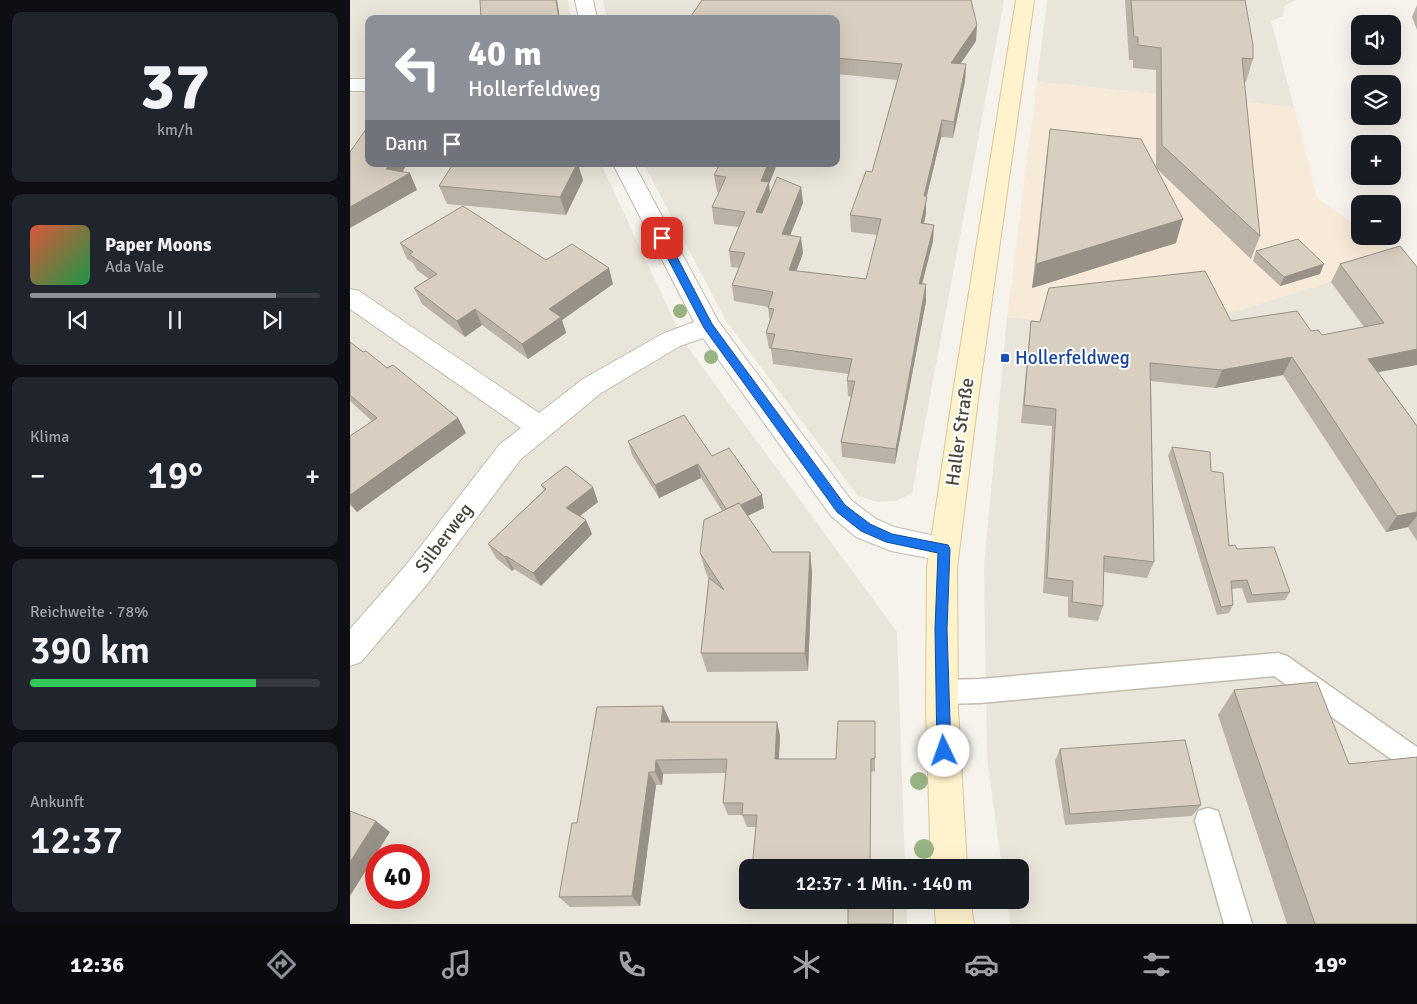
<!DOCTYPE html>
<html lang="de">
<head>
<meta charset="utf-8">
<style>
  body { margin:0; font-family:Signika,sans-serif; background:#20242c; color:#f1f3f6; height:100vh; display:flex; flex-direction:column; font-size:19px; white-space:nowrap }
  * { box-sizing:border-box; margin:0 }
  p { font-size:16px; color:#9ea1a6 }
  .icon { flex:none; width:28px; height:28px; fill:none; stroke:currentColor; stroke-width:2; stroke-linecap:round; stroke-linejoin:round }
  .map { position:relative; flex:1; overflow:hidden }
  .details { display:flex; flex-direction:column; gap:12px; padding:12px; background:#0d0f14; width:350px }
  .details>* { flex:none }
  .guide { position:absolute; left:15px; top:15px; width:475px; height:152px; border-radius:10px; box-shadow:0 5px 20px #0002; background:#8c9099; color:#fff; overflow:hidden }
  .controls { position:absolute; left:1001px; top:15px; display:grid; gap:10px }
  .controls a { display:grid; place-items:center; width:50px; height:50px; border-radius:10px; background:#171b24; box-shadow:0 5px 20px #0002; font-size:25px }
  .speed { position:absolute; left:15px; top:844px; display:flex; gap:10px; font-size:25px; font-weight:700; text-align:center }
  .speed>* { display:grid; place-content:center; width:65px; height:65px; border-radius:50%; background:#171b24; box-shadow:0 5px 20px #0002; line-height:1 }
  .speed .limit { border:8px solid #d22; background:#fff; color:#111 }
  .pin { position:absolute; display:grid; place-items:center; width:42px; height:42px; color:#fff; margin:-21px; border-radius:10px; box-shadow:0 2px 8px #0006 }
  .me { position:absolute; width:55px; margin:-28px; rotate:357deg; stroke-linejoin:round; filter:drop-shadow(0 0 4px #0008) }
  .turn { display:flex; align-items:center; gap:18px; height:105px; padding:0 20px; font-size:22px }
  .turn .icon { width:65px; height:65px; stroke-width:2.5 }
  .turn b { display:block; font-size:35px; line-height:42px }
  .then { display:flex; align-items:center; height:48px; padding:0 20px; background:#0003; gap:10px; font-size:19px }
  .big { font-size:38px; font-weight:600; line-height:1.1 }
  .details .widget { flex:1; display:flex; flex-direction:column; justify-content:center; gap:8px; min-width:0; padding:0 18px; border-radius:10px; background:#20242c }
  .details .dial { align-items:center; gap:0 }
  .dial b { font-size:65px; line-height:1 }
  .song { display:flex; align-items:center; gap:15px }
  .cover { width:60px; height:60px; border-radius:8px; background:linear-gradient(135deg,hsl(10 70% 55%),hsl(140 70% 35%)) }
  .played { height:5px; border-radius:2px; background:linear-gradient(90deg,#8c9099 85%,#363941 85%) }
  .keys { display:flex; justify-content:space-around; direction:ltr }
  .heat { display:flex; justify-content:space-between; align-items:center; font-size:28px; direction:ltr }
  .charge { height:8px; border-radius:4px; background:linear-gradient(90deg,#34c759 78%,#363941 0) }
  .trip { position:absolute; left:389px; top:859px; width:290px; height:50px; border-radius:10px; background:#171b24; box-shadow:0 5px 20px #0002; font-weight:600; line-height:50px; text-align:center }
  .tabs { display:flex; height:80px; justify-content:space-around; align-items:center; background:#090b0e; color:#9ea1a6 }
  .tabs .icon { width:35px; height:35px }
  .tabs .active { color:#8c9099 }
  .tabs b { font-size:22px; color:#f1f3f6 }
  main { display:flex; flex:1; min-height:0 }
  .map>svg:first-child { display:block }
</style>
</head>
<body>
<main>
<section class="details">
<div class="widget dial"><b>37</b><p>km/h</p></div>
<div class="widget">
<div class="song"><i class="cover"></i><div><b>Paper Moons</b><p>Ada Vale</p></div></div>
<div class="played"></div>
<div class="keys"><svg class="icon" aria-label="previous" viewBox="0 0 24 24"><path d="M18 5L8 12l10 7zM5 5v14"/></svg><svg class="icon" aria-label="pause" viewBox="0 0 24 24"><path d="M8 5v14M16 5v14"/></svg><svg class="icon" aria-label="next" viewBox="0 0 24 24"><path d="M6 5l10 7-10 7zM19 5v14"/></svg></div>
</div>
<div class="widget"><p>Klima</p>
<div class="heat"><a>−</a><b class="big">19°</b><a>+</a></div>
</div>
<div class="widget"><p>Reichweite · 78%</p><b class="big">390 km</b><div class="charge"></div></div>
<div class="widget"><p>Ankunft</p><b class="big">12:37</b></div>
</section>
<div class="map">
<svg width="1067" height="924" viewBox="0 0 1067 924">
  <rect width="100%" height="100%" fill="#f6f3ec"/>
  <g fill="#eae5da" fill-rule="evenodd">
    <path d="M 0,0 L 218,0 L 221,19 L 19,19 L 19,164 L 251,164 L 334,342 L 547,632 L 555,867 L 398,868 L 398,900 L 556,900 L 557,924 L 0,924 ZM 26,855 L 69,855 L 69,898 L 26,898 Z"/>
    <polygon points="253,0 654,0 562,493 546,501 527,502 508,496 376,321 294,164 486,164 486,19 257,19"/>
    <polygon points="697,0 946,0 934,6 933,16 921,21 944,107 687,82"/>
    <polygon points="1055,259 1067,267 1067,924 660,924 657,900 670,900 670,868 652,868 637,758 634,567 657,317 773,329 981,282"/>
  </g>
  <polygon fill="#f7ead8" points="687,82 944,107 967,198 1010,228 1010,236 1023,236 1055,259 891,310 773,329 657,317"/>
  <g fill="none" stroke-linecap="round" stroke-linejoin="round">
    <defs>
      <g id="lane">
        <polygon points="928,653 937,656 1067,747 1067,775 1058,771 924,676 630,703 592,704 583,700 580,692 583,684 592,680 630,679"/>
        <polygon points="858,808 868,811 871,821 902,924 874,924 845,821 848,811"/>
      </g>
      <g id="street">
        <polygon points="225,0 243,0 247,19 229,19"/>
        <rect x="0" y="79" width="19" height="12"/>
        <polygon points="263,164 284,164 368,321 501,500 526,519 544,527 604,540 609,549 604,558 594,561 541,551 506,537 481,516 353,338 330,346 251,393 170,460 78,583 11,662 0,666 0,629 56,565 150,444 171,428 0,309 0,289 9,291 189,413 233,379 312,334 344,322"/>
      </g>
      <g id="secondary">
        <polygon points="666,0 684,0 628,399 607,568 608,708 617,868 581,868 576,708 577,568 602,399"/>
        <polygon points="584,900 620,900 624,924 586,924"/>
      </g>
    </defs>
    <use href="#lane" stroke="#c2bbae" stroke-width="3"/>
    <use href="#street" stroke="#c2bbae" stroke-width="2"/>
    <use href="#secondary" stroke="#d6c79b" stroke-width="2"/>
    <use href="#lane" fill="#fff" fill-rule="evenodd"/>
    <use href="#street" fill="#fff" fill-rule="evenodd"/>
    <use href="#secondary" fill="#fff3cd" fill-rule="evenodd"/>
  </g>
  <g fill="#97b381">
    <circle cx="330" cy="311" r="7"/>
    <circle cx="361" cy="357" r="7"/>
    <circle cx="569" cy="781" r="9"/>
    <circle cx="574" cy="849" r="10"/>
  </g>
  <g fill="#bab2a6">
    <polygon points="775,0 895,0 903,59 896,82 894,82 910,236 901,259 806,168 806,70 783,68 783,60 779,60"/>
    <polygon points="1067,5 1067,30 1062,17"/>
    <polygon points="486,19 626,41 610,64 616,64 615,81 603,138 591,137 576,199 576,213 574,224 583,241 572,284 576,284 576,301 545,464 492,457 491,442 501,397 498,396 497,381 499,374 423,364 421,349 419,349 416,333 420,323 418,307 384,301 382,285 389,268 381,267 379,251 389,227 364,224 362,207 369,192 367,192 364,175 427,164 419,184 420,194 451,187 453,203 440,235 453,253 446,271 516,279 527,235 501,232 500,215 522,172 547,80 487,74 486,76"/>
    <polygon points="700,129 826,243 682,288 697,152"/>
    <polygon points="233,180 216,215 97,204 89,186"/>
    <polygon points="50,243 196,260 263,284 212,320 216,333 178,359 132,325 115,337 72,304 64,288 79,279 67,270 63,263 57,259"/>
    <polygon points="1050,246 1028,372 1067,426 1067,541 1058,527 1036,532 933,375 865,388 801,381 804,562 797,578 753,572 753,606 748,621 718,617 718,597 693,593 702,426 671,423 679,339 681,321 690,322 881,321 961,331 972,335 1014,327 981,282 990,264"/>
    <polygon points="906,251 970,274 930,286 903,261"/>
    <polygon points="0,342 13,352 108,418 116,433 7,512 0,505 0,436 22,421 0,401"/>
    <polygon points="278,441 362,456 414,508 397,516 422,552 460,552 462,573 458,671 357,672 351,653 359,579 356,573 350,553 372,511 351,478 309,498 282,455"/>
    <polygon points="822,447 861,471 879,546 887,549 940,592 935,600 897,603 892,588 882,589 883,605 879,613 867,615 818,456"/>
    <polygon points="191,485 243,487 248,502 230,516 236,520 242,534 191,586 164,569 162,571 146,558 138,544 194,490"/>
    <polygon points="884,690 999,764 1067,924 937,924 868,715"/>
    <polygon points="320,721 320,722 427,722 430,736 429,759 486,759 525,721 525,771 521,772 406,827 397,827 392,815 378,815 373,803 376,773 313,774 312,785 306,785 290,906 220,907 209,897 227,823"/>
    <polygon points="710,749 851,805 842,816 715,825 705,761"/>
    <polygon points="404,900 543,900 498,909 422,909 419,901 405,901"/>
  </g>
  <g fill="#979187">
    <polygon points="206,0 207,0 210,19 209,19"/>
    <polygon points="627,25 626,41 600,79 601,63"/>
    <polygon points="616,64 615,81 603,138 604,122"/>
    <polygon points="592,120 591,137 576,199 576,213 570,240 571,223 574,196"/>
    <polygon points="40,164 57,164 48,180 60,173 67,190 0,228 0,207 36,169"/>
    <polygon points="227,164 228,164 233,180 216,215 210,197"/>
    <polygon points="418,164 427,164 419,184 420,198 409,228 406,212 411,181"/>
    <polygon points="451,187 453,203 434,251 432,234"/>
    <polygon points="833,219 826,243 682,288 686,264"/>
    <polygon points="584,225 583,241 568,300 569,284"/>
    <polygon points="451,237 453,253 441,286 439,270"/>
    <polygon points="974,264 970,274 930,286 934,277"/>
    <polygon points="259,268 263,284 212,320 216,333 178,359 172,344 199,309"/>
    <polygon points="576,284 576,301 545,464 546,449"/>
    <polygon points="125,309 132,325 115,337 107,321"/>
    <polygon points="1067,349 1067,365 1008,376 1018,359"/>
    <polygon points="942,357 933,375 865,388 872,370"/>
    <polygon points="108,418 116,433 7,512 0,503 0,495"/>
    <polygon points="348,464 351,478 309,498 305,485"/>
    <polygon points="243,487 248,502 222,522 216,508"/>
    <polygon points="412,495 414,508 381,524 378,511"/>
    <polygon points="1067,512 1067,516 1058,527 1036,532 1047,516"/>
    <polygon points="236,520 242,534 191,586 183,573"/>
    <polygon points="460,552 462,573 458,671 455,653"/>
    <polygon points="156,556 164,569 162,571 155,557"/>
    <polygon points="313,706 320,721 318,736 311,722"/>
    <polygon points="427,722 430,736 428,772 425,759"/>
    <polygon points="306,760 313,774 312,785 305,772"/>
    <polygon points="299,772 306,785 290,906 282,896"/>
    <polygon points="26,821 40,832 0,896 0,862"/>
  </g>
  <g fill="#d8cfc1" stroke="#979187">
    <polygon points="130,0 206,0 209,19 131,19"/>
    <polygon points="352,0 621,0 627,25 601,63 616,64 604,122 592,120 574,196 577,197 571,223 584,225 569,284 576,284 546,449 491,442 505,381 497,381 502,359 421,348 425,334 416,333 424,309 418,308 423,292 382,285 395,253 379,251 395,212 362,207 376,177 364,175 370,164 418,164 411,181 419,182 406,212 412,213 427,177 451,187 432,234 451,237 439,270 516,279 531,219 500,215 516,171 522,172 552,64 486,58 486,19 339,19"/>
    <polygon points="781,0 895,0 903,45 903,59 892,58 910,236 812,145 811,48 788,45 788,37 784,37"/>
    <polygon points="19,125 19,164 40,164 36,169 60,173 0,207 0,152"/>
    <polygon points="700,129 791,139 833,219 686,264"/>
    <polygon points="103,164 227,164 210,197 89,186"/>
    <polygon points="113,206 196,260 222,244 259,268 199,309 211,317 172,344 125,309 107,321 64,288 87,274 59,254 63,252 50,243"/>
    <polygon points="948,239 974,264 934,277 906,251"/>
    <polygon points="1050,246 1067,267 1067,349 1018,359 1067,426 1067,512 1047,516 942,357 872,370 800,363 804,562 754,556 753,606 722,602 723,581 697,578 706,409 674,405 681,321 690,322 699,288 855,271 881,321 947,311 961,331 968,330 972,335 1034,323 990,264"/>
    <polygon points="0,342 13,352 16,351 37,368 43,365 108,418 0,495 0,436 27,418 0,395"/>
    <polygon points="334,415 362,456 379,448 412,495 390,505 389,503 376,509 348,464 305,485 278,441"/>
    <polygon points="822,447 860,452 861,471 873,473 879,546 885,545 887,549 924,547 940,592 902,595 897,580 881,581 883,605 871,607"/>
    <polygon points="216,466 243,487 216,508 236,520 183,573 156,556 155,557 138,544 196,489 191,485"/>
    <polygon points="389,503 422,552 460,552 455,653 351,653 359,578 374,590 350,553 354,520"/>
    <polygon points="967,682 999,764 1067,757 1067,924 965,924 884,690"/>
    <polygon points="313,706 311,722 427,722 425,759 486,759 488,721 525,721 525,758 521,759 520,868 402,868 407,815 392,815 393,803 373,803 377,759 306,760 305,772 299,772 282,896 209,897 222,823 227,823 247,707"/>
    <polygon points="835,740 851,805 720,814 710,749"/>
    <polygon points="0,811 26,821 0,862"/>
    <rect x="498" y="900" width="45" height="24"/>
  </g>
  <polygon fill="#1a73e8" stroke="#114b97" points="312,235 317,238 362,324 495,505 520,524 542,534 598,545 600,549 597,629 601,751 599,756 594,758 589,756 587,751 585,629 588,553 536,542 511,531 487,512 354,328 307,238"/>
  <rect fill="#1a4fb4" stroke="#fff" stroke-width="2" x="650" y="353" width="10" height="10" rx="2.5"/>
  <g text-anchor="middle" dominant-baseline="central" stroke-width="4" stroke-linejoin="round" paint-order="stroke">
    <g font-size="19" fill="#164399" stroke="#fff" text-anchor="start">
      <text x="665" y="358">Hollerfeldweg</text>
    </g>
    <g font-size="19" fill="#4b4439" stroke="#fff">
      <text transform="translate(610 432) rotate(-82)">Haller Straße</text>
      <text transform="translate(94 538) rotate(-53)">Silberweg</text>
    </g>
  </g>
</svg>
<div class="controls">
<a><svg class="icon" aria-label="sound" viewBox="0 0 24 24"><path d="M4 9h4l5-4v14l-5-4H4zM17 9q2 3 0 6"/></svg></a>
<a><svg class="icon" aria-label="layers" viewBox="0 0 24 24"><path d="M12 4l9 5-9 5-9-5zM3 14l9 5 9-5"/></svg></a>
<a>+</a>
<a>−</a>
</div>
<div class="speed"><div class="limit">40</div></div>
<div class="pin" style="left:312px;top:238px;background:#d93025"><svg class="icon" aria-label="arrive" viewBox="0 0 24 24"><path d="M6 21V4h12l-3 4 3 4H6"/></svg></div>
<svg class="me" style="left:594px;top:751px" viewBox="-20 -20 40 40"><circle r="19" fill="#fff"/><path d="M0-13L10 11 0 6-10 11z" fill="#1a73e8"/></svg>
<div class="trip">12:37 · 1 Min. · 140 m</div>
<div class="guide">
<div class="turn"><svg class="icon" aria-label="left" viewBox="0 0 24 24"><path d="M17 20v-9H6M10 6l-5 5 5 5"/></svg><div><b>40 m</b>Hollerfeldweg</div></div>
<div class="then">Dann<svg class="icon" aria-label="arrive" viewBox="0 0 24 24"><path d="M6 21V4h12l-3 4 3 4H6"/></svg></div>
</div>
</div>
</main>
<nav class="tabs">
<b>12:36</b>
<svg class="icon active" aria-label="directions" viewBox="0 0 24 24"><path d="M12 3l9 9-9 9-9-9zM9 14v-3h6M13 9l2 2-2 2"/></svg>
<svg class="icon" aria-label="music" viewBox="0 0 24 24"><path d="M9 18V5l10-2v13"/><circle cx="6" cy="18" r="3"/><circle cx="16" cy="16" r="3"/></svg>
<svg class="icon" aria-label="phone" viewBox="0 0 24 24"><path d="M5 4h4l2 5-3 2q2 4 5 5l2-3 5 2v4C11 20 4 13 5 4z"/></svg>
<svg class="icon" aria-label="climate" viewBox="0 0 24 24"><path d="M12 3v18M4 7l16 10M4 17L20 7"/></svg>
<svg class="icon" aria-label="car" viewBox="0 0 24 24"><path d="M5 17H2v-5l4-1 3-4h7l3 4 3 1v5h-3M9 17h6M6 11h13"/><circle cx="7" cy="17" r="2"/><circle cx="17" cy="17" r="2"/></svg>
<svg class="icon" aria-label="filters" viewBox="0 0 24 24"><path d="M4 7h16M4 17h16"/><circle cx="9" cy="7" r="2"/><circle cx="15" cy="17" r="2"/></svg>
<b>19°</b>
</nav>
</body>
</html>
